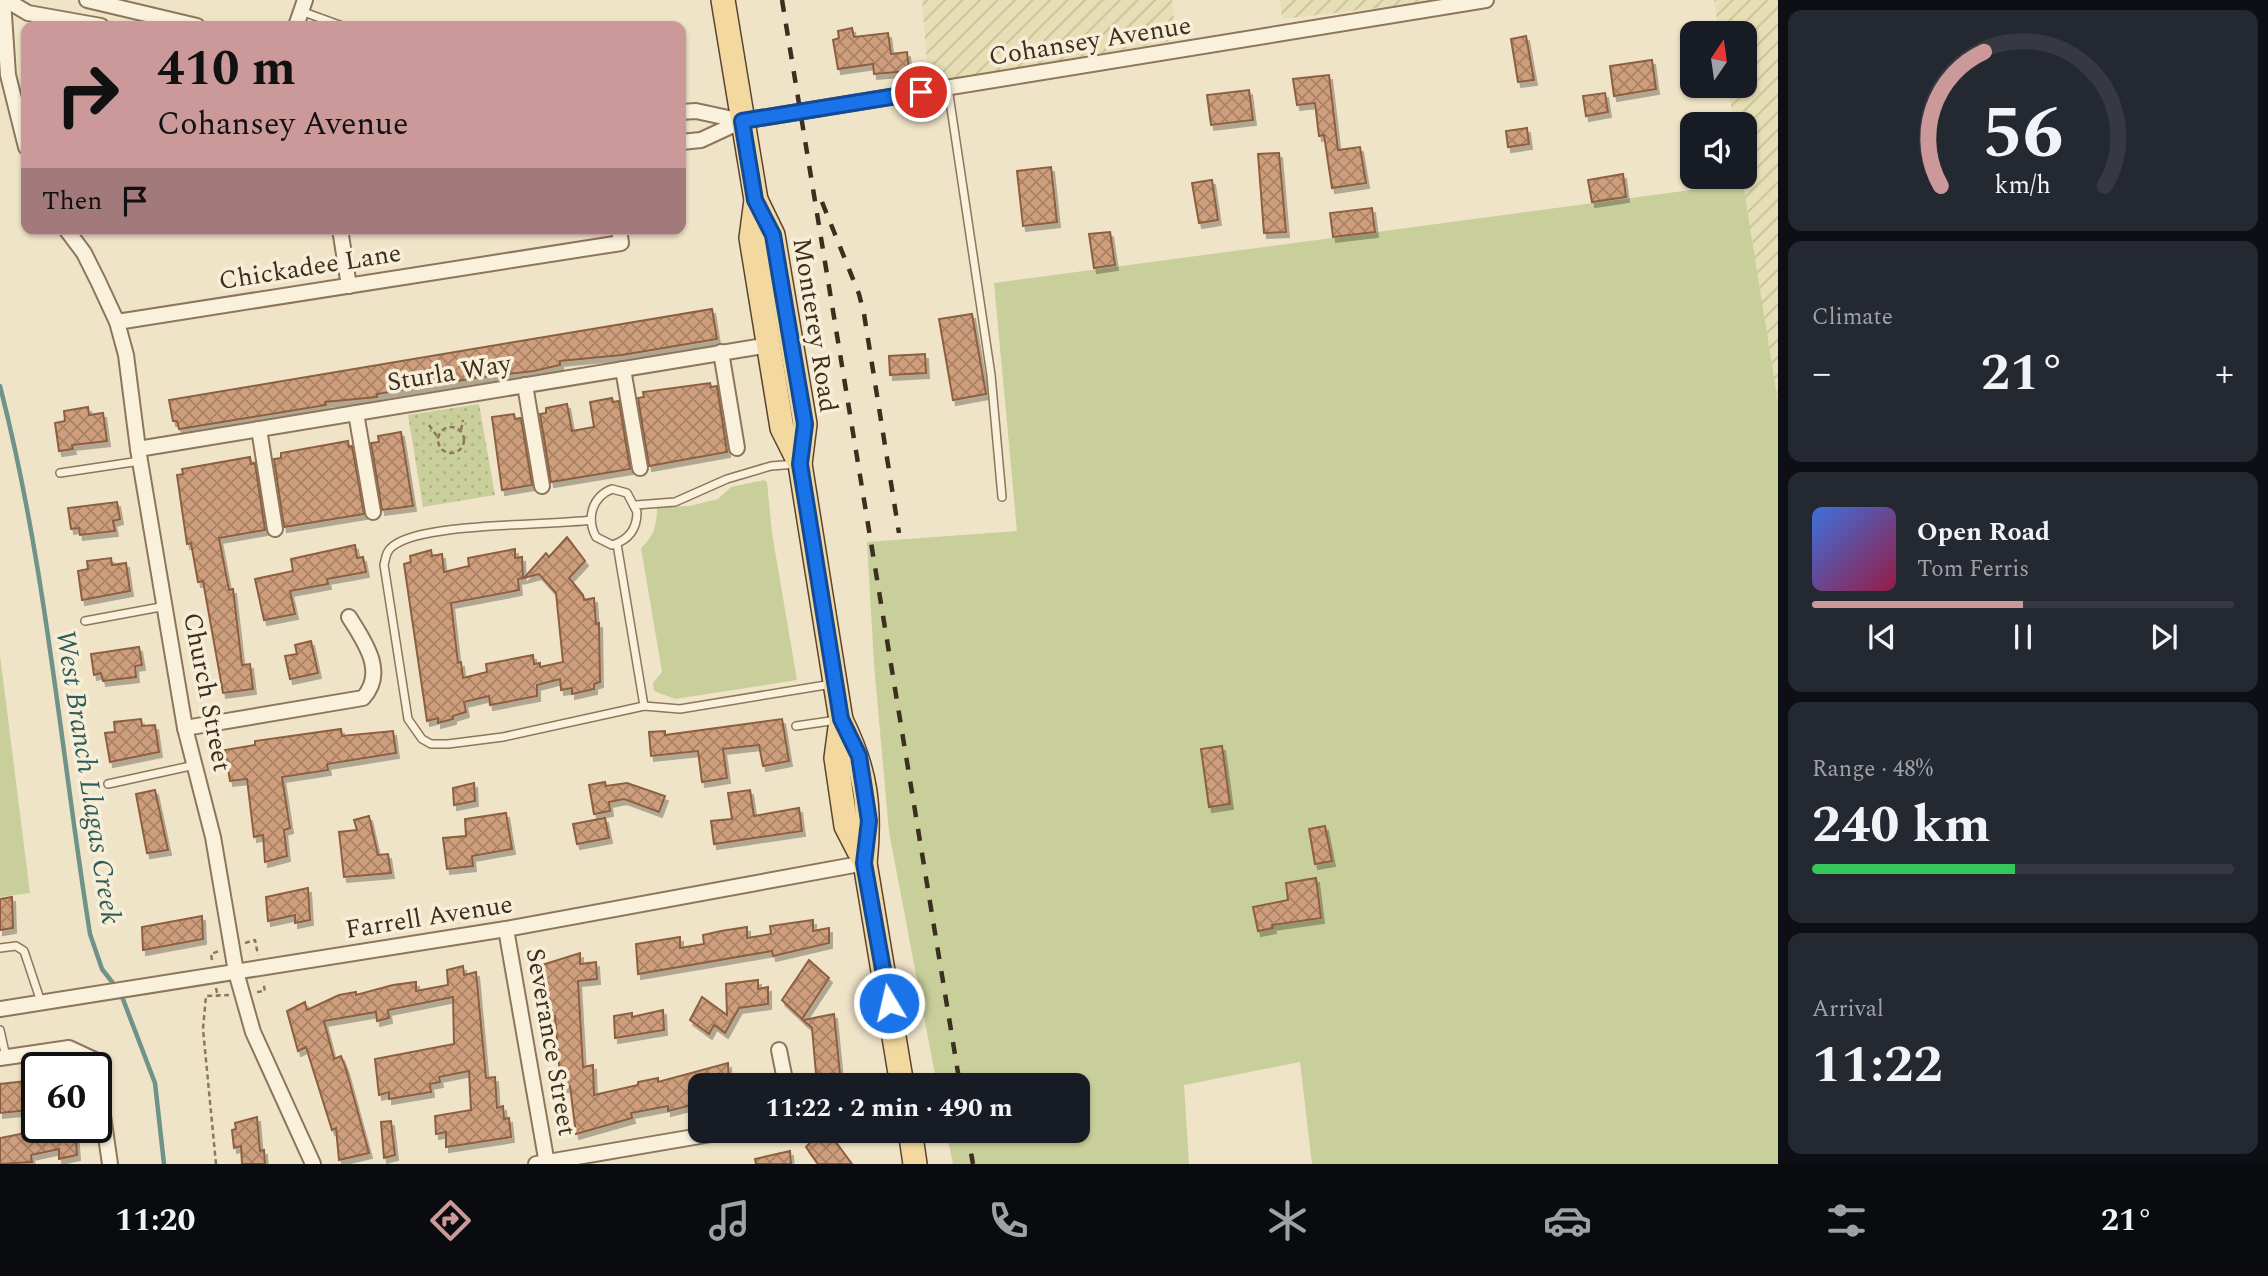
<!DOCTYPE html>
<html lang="en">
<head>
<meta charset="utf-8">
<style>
  body { margin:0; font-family:Spectral,serif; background:#242831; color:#f1f3f6; height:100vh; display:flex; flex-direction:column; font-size:26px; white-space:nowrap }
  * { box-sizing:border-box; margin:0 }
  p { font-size:23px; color:#9ea1a6 }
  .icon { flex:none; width:38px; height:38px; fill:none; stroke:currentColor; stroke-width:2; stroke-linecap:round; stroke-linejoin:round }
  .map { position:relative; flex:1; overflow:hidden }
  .sheet { display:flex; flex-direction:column; gap:10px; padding:10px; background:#0d0f14; width:490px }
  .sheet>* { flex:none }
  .banner { position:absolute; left:21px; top:21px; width:665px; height:214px; border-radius:14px; box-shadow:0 2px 5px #0004; background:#cc999b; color:#111; overflow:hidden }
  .needle { width:46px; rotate:13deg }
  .tools { position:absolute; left:1680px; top:21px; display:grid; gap:14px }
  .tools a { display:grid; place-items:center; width:77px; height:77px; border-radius:14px; background:#171b24; box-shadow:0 2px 5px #0004; font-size:35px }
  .speed { position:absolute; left:21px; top:1052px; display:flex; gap:14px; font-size:35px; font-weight:700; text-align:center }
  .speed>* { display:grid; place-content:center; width:91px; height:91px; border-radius:50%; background:#171b24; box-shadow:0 2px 5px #0004; line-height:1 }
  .speed .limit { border:4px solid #111; border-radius:10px; background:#fff; color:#111 }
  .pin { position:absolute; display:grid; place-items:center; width:60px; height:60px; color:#fff; margin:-30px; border:4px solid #fff; border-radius:50%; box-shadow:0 2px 7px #0007 }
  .me { position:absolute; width:77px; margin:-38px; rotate:351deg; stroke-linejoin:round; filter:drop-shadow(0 0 5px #0008) }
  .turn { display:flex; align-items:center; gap:24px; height:147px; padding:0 21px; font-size:32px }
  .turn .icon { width:91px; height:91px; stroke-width:2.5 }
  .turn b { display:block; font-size:49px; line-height:60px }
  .then { display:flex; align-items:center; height:66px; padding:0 21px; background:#0003; gap:14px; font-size:26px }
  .big { font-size:52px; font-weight:700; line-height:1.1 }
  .sheet .card { flex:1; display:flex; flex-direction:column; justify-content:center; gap:10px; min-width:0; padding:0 24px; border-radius:14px; background:#242831 }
  .sheet .dial { align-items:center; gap:0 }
  .dial svg { height:182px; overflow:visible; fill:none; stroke:#363941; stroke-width:7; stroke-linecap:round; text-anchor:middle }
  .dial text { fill:#f1f3f6; stroke:none }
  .song { display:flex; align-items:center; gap:21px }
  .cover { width:84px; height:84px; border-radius:10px; background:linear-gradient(135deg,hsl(220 70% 55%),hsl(340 70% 35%)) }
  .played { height:7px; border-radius:4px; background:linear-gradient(90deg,#cc999b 50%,#363941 50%) }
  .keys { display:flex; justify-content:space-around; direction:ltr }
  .heat { display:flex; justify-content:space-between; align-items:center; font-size:38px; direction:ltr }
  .charge { height:10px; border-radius:5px; background:linear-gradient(90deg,#34c759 48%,#363941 0) }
  .trip { position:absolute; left:688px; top:1073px; width:402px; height:70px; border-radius:14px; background:#171b24; box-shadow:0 2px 5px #0004; font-weight:700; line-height:70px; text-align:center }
  .tabs { display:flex; height:112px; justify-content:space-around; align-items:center; background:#090b0e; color:#9ea1a6 }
  .tabs .icon { width:49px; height:49px }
  .tabs .on { color:#cc999b }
  .tabs b { font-size:32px; color:#f1f3f6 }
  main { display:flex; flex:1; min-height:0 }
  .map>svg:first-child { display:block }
</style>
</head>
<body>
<main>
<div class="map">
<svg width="1778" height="1164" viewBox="0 0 1778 1164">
  <defs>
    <pattern id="farmland-furrows" width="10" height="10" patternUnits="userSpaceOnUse" patternTransform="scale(1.75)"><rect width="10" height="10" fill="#e6deb5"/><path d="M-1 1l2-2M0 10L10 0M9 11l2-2" fill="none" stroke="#c6bf9b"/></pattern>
    <pattern id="park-dots" width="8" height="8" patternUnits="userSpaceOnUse" patternTransform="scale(1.75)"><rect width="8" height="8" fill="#c9cf9b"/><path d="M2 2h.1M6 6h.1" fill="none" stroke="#aeb285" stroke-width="1.8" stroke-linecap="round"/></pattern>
    <pattern id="building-cross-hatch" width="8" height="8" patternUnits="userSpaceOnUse" patternTransform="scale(1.75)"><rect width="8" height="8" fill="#cf9f7d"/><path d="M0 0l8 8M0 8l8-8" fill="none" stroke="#a98266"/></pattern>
    <filter id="shadow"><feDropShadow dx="3" dy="5" stdDeviation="0" flood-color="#0004"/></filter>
  </defs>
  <rect width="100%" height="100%" fill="#f0e4c8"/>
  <g fill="url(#farmland-furrows)">
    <polygon points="922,0 1172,0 1176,40 929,85"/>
    <polygon points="1280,0 1447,0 1282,19"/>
    <polygon points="1714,0 1778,0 1778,402 1742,177 1745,177 1745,124 1734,124 1728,86 1745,86 1745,33 1719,33"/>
  </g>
  <g fill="#c9cf9b">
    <polygon points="1743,183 1778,402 1778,1164 1312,1164 1300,1062 1184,1085 1189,1164 953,1164 946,1131 1078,1130 1078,1085 937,1085 889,832 874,664 867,542 1017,531 994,283"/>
    <path d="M 764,480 L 767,482 L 772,533 L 797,680 L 675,699 L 654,691 L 653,683 L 662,672 L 641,548 C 654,537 657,524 657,507 L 690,506 L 718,499 L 731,487 Z"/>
    <polygon points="0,655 30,893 0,897"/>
  </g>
  <polygon fill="url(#park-dots)" points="479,404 495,495 423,507 408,415"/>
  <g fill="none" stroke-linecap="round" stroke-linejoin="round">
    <g stroke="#6f938a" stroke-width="4.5">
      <path d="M 0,386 C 46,565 61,752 90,934 L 102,969 L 116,987"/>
      <polyline points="121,994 155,1083 164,1164"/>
    </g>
  </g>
  <g fill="url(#building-cross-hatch)" stroke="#8d5f41" stroke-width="2" filter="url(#shadow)">
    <polygon points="852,28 854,37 888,33 891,54 907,52 909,71 874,74 873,64 838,69 833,40 839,38 838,31"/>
    <polygon points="1526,36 1534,80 1518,82 1511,39"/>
    <polygon points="1652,60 1656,89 1614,96 1610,66"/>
    <polygon points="1329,75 1338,150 1360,147 1366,183 1332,188 1324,135 1319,136 1315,103 1297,105 1293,79"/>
    <polygon points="1249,90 1253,120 1211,125 1207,95"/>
    <polygon points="1605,93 1608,112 1586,116 1583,96"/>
    <polygon points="1527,128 1529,144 1508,147 1506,131"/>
    <polygon points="1279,153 1286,232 1264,233 1258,154"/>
    <polygon points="1051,167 1057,222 1023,226 1017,171"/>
    <polygon points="1623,174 1626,197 1592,202 1588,180"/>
    <polygon points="1212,180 1218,220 1199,223 1192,183"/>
    <polygon points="1372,208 1375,232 1333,237 1330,213"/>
    <polygon points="1110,232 1115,265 1094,268 1089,234"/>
    <polygon points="712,309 717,339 622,355 560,361 560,365 534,371 482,377 377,394 377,397 325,402 326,405 179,429 177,421 173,421 169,400"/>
    <polygon points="972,314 986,394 953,400 939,319"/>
    <polygon points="925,354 926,373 890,375 889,356"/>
    <polygon points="710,383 711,387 717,386 727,452 649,466 638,398 644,397 643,392"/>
    <polygon points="612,398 613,402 619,401 630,469 551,482 540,414 546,413 546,408 567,404 572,431 594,427 590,402"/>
    <polygon points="88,407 89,415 103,413 107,441 72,445 73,449 59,451 55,423 65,421 64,411"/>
    <polygon points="514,414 515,419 521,418 532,485 502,490 492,417"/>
    <polygon points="401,432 413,506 382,510 371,443 379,442 378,436"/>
    <polygon points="348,441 349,447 352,446 364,514 284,527 274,459 281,458 281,453"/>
    <polygon points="250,457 251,464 255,463 265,530 219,538 229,590 233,589 242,665 250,664 253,689 223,693 203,581 198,582 191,543 187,544 177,475 183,474 182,469"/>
    <polygon points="117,502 120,519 113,521 115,531 80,535 79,528 71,529 68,508"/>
    <polygon points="567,537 585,561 569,578 583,595 584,600 594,598 596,624 599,623 600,682 594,684 594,689 572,694 572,688 561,690 560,679 537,685 537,696 490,705 489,696 464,702 466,712 453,716 453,719 438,723 438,718 427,721 404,564 411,562 410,556 431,550 432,556 442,554 444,572 469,566 468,558 515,549 515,558 522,557 523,578 518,579 519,590 451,603 458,663 461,662 463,678 487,672 486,664 533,655 534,664 540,663 540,667 563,662 556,593 539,574 524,578 546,553 549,557"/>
    <polygon points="355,545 357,558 363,557 366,572 327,579 328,584 290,591 295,614 264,620 255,579 293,571 291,559"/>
    <polygon points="111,558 112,565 126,563 130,591 82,600 78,571 88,569 87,561"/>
    <polygon points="311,641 318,673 290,679 285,656 297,654 295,645"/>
    <polygon points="139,647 142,665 135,666 136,677 103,681 101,673 94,675 91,654"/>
    <polygon points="141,719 142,726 155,725 159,752 110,762 105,733 115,732 114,722"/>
    <polygon points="782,719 789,761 763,766 759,745 723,749 727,778 702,782 698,751 651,756 649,732 665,731 665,735"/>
    <polygon points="341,729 342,736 393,731 396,753 327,764 328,770 282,777 290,828 284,830 287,856 265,862 263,835 254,837 247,779 230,781 225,750 255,745 255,741"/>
    <polygon points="1222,746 1230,804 1209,807 1201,749"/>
    <polygon points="605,782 606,786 627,783 665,796 659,812 624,799 609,802 610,811 594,814 589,785"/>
    <polygon points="474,783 475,801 454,805 453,788"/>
    <polygon points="155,790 168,850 147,853 136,794"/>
    <polygon points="750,790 754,816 799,808 802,831 714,844 711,821 732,819 728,793"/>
    <polygon points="506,813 512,849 472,856 473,866 447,869 443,838 466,836 465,819"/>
    <polygon points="369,816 378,855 388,854 391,873 344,877 339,832 357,830 354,820"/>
    <polygon points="605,818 609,838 577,844 573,824"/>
    <polygon points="1325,826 1332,861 1315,864 1309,829"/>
    <polygon points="1316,878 1321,918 1272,925 1273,928 1258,931 1253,907 1288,900 1286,883"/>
    <polygon points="308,888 310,920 295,923 295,915 268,921 266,897"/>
    <polygon points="12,897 13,928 0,930 0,899"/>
    <polygon points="202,916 203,939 143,950 142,927"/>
    <polygon points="813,920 813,931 829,928 829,943 773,956 772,951 638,974 636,944 680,937 680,948 704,944 703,935 721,931 747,927 747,938 771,934 770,926"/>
    <polygon points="580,953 580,964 596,962 597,979 578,981 583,1067 593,1065 594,1095 638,1085 638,1082 658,1078 658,1082 728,1063 729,1085 700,1085 700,1103 668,1111 668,1106 631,1113 632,1118 576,1134 570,1086 561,1088 555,1016 546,1018 545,992 541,993 539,974 543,973 542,965"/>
    <polygon points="809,960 829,978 802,1019 782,1000"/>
    <polygon points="463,966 464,975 476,972 486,1078 495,1077 497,1108 503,1106 504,1119 509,1118 511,1137 446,1147 446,1132 436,1134 435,1116 471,1110 469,1071 439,1077 440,1082 430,1084 431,1092 389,1099 389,1092 379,1095 375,1059 454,1044 453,997 388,1010 389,1018 377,1021 376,1012 324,1021 334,1059 341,1056 346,1069 369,1153 339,1160 336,1128 332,1130 306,1047 298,1051 287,1011 305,1002 307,1010 339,995 356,992 356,995 393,985 416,982 416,991 448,985 447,970"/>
    <polygon points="758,980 758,989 768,987 768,1004 739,1008 725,1033 714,1025 709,1034 690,1020 702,997 727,1015 726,984"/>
    <polygon points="663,1010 664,1030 615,1038 614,1016 632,1013 632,1017"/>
    <polygon points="834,1014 841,1084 817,1085 812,1028 803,1020"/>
    <polygon points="26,1081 29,1110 0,1113 0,1084"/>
    <polygon points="257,1117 260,1151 264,1150 265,1164 242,1164 241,1146 234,1148 232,1130 236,1129 235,1123"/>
    <polygon points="391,1121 395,1155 384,1158 381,1122"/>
    <polygon points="56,1127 75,1127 77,1155 59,1159 59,1149 31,1155 32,1162 0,1164 0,1138"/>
    <polygon points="819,1132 825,1140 830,1134 852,1164 818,1164 806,1147"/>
    <polygon points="790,1151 791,1164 756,1164 755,1159"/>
  </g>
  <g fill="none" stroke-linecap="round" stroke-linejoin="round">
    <defs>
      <g id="lane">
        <polyline points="301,11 342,26"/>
        <polyline points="948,88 991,375 1002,497"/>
        <polyline points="60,473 140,461"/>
        <path d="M 612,489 L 627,493 L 637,512 C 637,529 629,540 612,545 L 596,537 C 586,518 592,497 612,489 Z"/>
        <polyline points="636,505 675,502 727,479 771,466 796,464"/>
        <path d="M 591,520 C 548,526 423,522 393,546 C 386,551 386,557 384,565 L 408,719 L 422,739 L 431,744 L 448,744 L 503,737 L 644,706 L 680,709 L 832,684"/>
        <polyline points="617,544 644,706"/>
        <polyline points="85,621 166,606"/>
        <polyline points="796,726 837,720"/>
        <polyline points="108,784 195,765"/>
        <polyline points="0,948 16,946 24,951 41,1002"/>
        <polyline points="0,1030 6,1057"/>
      </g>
      <g id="street">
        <polyline points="3,0 8,75 26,147"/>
        <polyline points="6,0 28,13 101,26"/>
        <polyline points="87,0 197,26"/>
        <polyline points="296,26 305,0"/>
        <polyline points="681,112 696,111 742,121"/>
        <polyline points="681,142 701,140 742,121 1486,0"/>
        <polyline points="66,229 84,253 98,281 117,322 126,355 138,449 185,728 213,837 236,972 253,1032 313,1164"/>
        <polyline points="340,229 349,286"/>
        <polyline points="117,322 621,243 619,229"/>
        <polyline points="721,352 737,448"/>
        <polyline points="623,369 640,468"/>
        <polyline points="525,385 542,486"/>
        <polyline points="356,413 373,512"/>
        <polyline points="259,429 275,529"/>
        <polyline points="138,449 769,345"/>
        <path d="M 185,728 L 363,698 C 387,672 364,641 349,617"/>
        <polyline points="506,929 547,1164"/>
        <polyline points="0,1009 506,929 865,863"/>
        <polyline points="779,1050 786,1085"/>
        <polyline points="0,1058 69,1048 95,1060 110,1164"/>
        <polyline points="536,1164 735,1130"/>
      </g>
      <g id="primary">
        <polyline points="723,0 756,200 751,238 782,428 800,464"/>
        <polyline points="756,200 773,235 780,277 805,424 800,464 841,720 836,758 846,826 865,863 902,1085"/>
        <path d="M 841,720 C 866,770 871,807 865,863"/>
        <polyline points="910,1130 915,1164"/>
      </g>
    </defs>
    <use href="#lane" stroke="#8d765c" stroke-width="10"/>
    <use href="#street" stroke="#8d765c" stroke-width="18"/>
    <use href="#primary" stroke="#5b4430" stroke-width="26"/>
    <g stroke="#8d765c" stroke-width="2.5" stroke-dasharray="5 3.5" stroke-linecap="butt">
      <polyline points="429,425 437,436"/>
      <circle cx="451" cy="440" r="13"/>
      <polyline points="461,430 463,420"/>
      <polyline points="245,943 255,940 258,955"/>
      <polyline points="212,960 211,954 219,951"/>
      <polyline points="216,988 218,997"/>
      <polyline points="257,992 265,991 263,982"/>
      <polyline points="216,1164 203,1029 206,996 229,995"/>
    </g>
    <use href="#lane" stroke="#faf1dc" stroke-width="7"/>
    <use href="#street" stroke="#faf1dc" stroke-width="14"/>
    <use href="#primary" stroke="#f3d9a0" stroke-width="23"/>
    <g stroke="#3d2e20" stroke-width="4.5" stroke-dasharray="12 12" stroke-linecap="butt">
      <polyline points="782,0 960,1085"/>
      <polyline points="822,202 859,294 864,314 899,533"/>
      <polyline points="967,1130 973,1164"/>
    </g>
  </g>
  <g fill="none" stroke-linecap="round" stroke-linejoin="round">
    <defs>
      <polyline id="route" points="889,1003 864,863 869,821 859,756 841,719 800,464 805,424 780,277 773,235 755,200 742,121 921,92"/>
    </defs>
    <use href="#route" stroke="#114b97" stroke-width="18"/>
    <use href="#route" stroke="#1a73e8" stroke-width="12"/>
  </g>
  <g text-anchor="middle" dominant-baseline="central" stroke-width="7" stroke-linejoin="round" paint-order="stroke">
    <g font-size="26" fill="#3d2e20" stroke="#f7eed8">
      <text transform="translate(1090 41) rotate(-9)">Cohansey Avenue</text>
      <text transform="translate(310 267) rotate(-9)">Chickadee Lane</text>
      <text transform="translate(815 325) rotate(81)">Monterey Road</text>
      <text transform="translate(449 373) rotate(-9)">Sturla Way</text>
      <text transform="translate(207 692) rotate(79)">Church Street</text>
      <text transform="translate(429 917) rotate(-9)">Farrell Avenue</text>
      <text transform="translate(551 1042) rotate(80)">Severance Street</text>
    </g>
    <g font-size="28" font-style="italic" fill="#2f5d5a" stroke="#f7eed8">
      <text transform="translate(88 777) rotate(81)">West Branch Llagas Creek</text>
    </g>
  </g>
</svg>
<div class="tools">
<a><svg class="needle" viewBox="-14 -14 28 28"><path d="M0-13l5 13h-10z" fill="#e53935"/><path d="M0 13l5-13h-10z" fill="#9ea1a6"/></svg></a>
<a><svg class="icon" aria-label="sound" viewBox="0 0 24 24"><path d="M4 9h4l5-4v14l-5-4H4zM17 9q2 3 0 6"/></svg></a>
</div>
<div class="speed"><div class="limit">60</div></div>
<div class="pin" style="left:921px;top:92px;background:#d93025"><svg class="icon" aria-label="arrive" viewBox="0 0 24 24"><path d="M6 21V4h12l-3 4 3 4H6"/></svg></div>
<svg class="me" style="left:889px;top:1003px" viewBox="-20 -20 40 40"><circle r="17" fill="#1a73e8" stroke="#fff" stroke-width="3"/><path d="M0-11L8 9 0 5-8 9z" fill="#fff"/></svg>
<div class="trip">11:22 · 2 min · 490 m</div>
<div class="banner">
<div class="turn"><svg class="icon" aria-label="right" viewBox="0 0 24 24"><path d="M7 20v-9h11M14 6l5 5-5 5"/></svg><div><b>410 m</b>Cohansey Avenue</div></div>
<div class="then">Then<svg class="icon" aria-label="arrive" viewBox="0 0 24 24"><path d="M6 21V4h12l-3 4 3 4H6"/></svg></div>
</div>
</div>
<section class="sheet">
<div class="card dial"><svg viewBox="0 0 100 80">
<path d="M14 69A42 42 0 1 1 86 69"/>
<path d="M14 69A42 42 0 0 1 33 10" stroke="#cc999b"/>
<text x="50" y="56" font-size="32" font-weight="700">56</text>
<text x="50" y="72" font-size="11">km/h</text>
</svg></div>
<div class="card"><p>Climate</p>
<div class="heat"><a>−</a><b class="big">21°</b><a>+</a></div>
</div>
<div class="card">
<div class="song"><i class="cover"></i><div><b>Open Road</b><p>Tom Ferris</p></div></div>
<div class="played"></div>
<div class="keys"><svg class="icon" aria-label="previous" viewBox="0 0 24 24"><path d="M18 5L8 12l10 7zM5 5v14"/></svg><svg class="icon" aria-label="pause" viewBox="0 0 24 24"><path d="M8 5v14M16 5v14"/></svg><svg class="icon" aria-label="next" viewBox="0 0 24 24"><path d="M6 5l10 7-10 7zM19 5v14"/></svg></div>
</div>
<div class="card"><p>Range · 48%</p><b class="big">240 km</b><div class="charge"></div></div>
<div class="card"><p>Arrival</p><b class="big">11:22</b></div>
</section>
</main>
<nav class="tabs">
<b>11:20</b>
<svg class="icon on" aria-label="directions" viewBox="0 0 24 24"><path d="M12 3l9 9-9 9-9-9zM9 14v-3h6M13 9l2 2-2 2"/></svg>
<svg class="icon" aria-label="music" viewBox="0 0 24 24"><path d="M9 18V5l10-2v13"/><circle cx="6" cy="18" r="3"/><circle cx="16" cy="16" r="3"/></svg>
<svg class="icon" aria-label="phone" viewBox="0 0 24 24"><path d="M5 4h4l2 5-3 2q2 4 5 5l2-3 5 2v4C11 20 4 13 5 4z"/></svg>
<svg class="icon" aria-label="climate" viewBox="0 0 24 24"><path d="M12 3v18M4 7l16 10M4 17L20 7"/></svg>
<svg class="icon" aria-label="car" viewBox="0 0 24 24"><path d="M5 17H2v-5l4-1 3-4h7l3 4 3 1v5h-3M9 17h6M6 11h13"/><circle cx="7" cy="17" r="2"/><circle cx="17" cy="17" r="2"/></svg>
<svg class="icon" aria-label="filters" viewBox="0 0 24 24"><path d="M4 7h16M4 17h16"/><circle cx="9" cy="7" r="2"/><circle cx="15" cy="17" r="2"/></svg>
<b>21°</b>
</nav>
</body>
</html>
